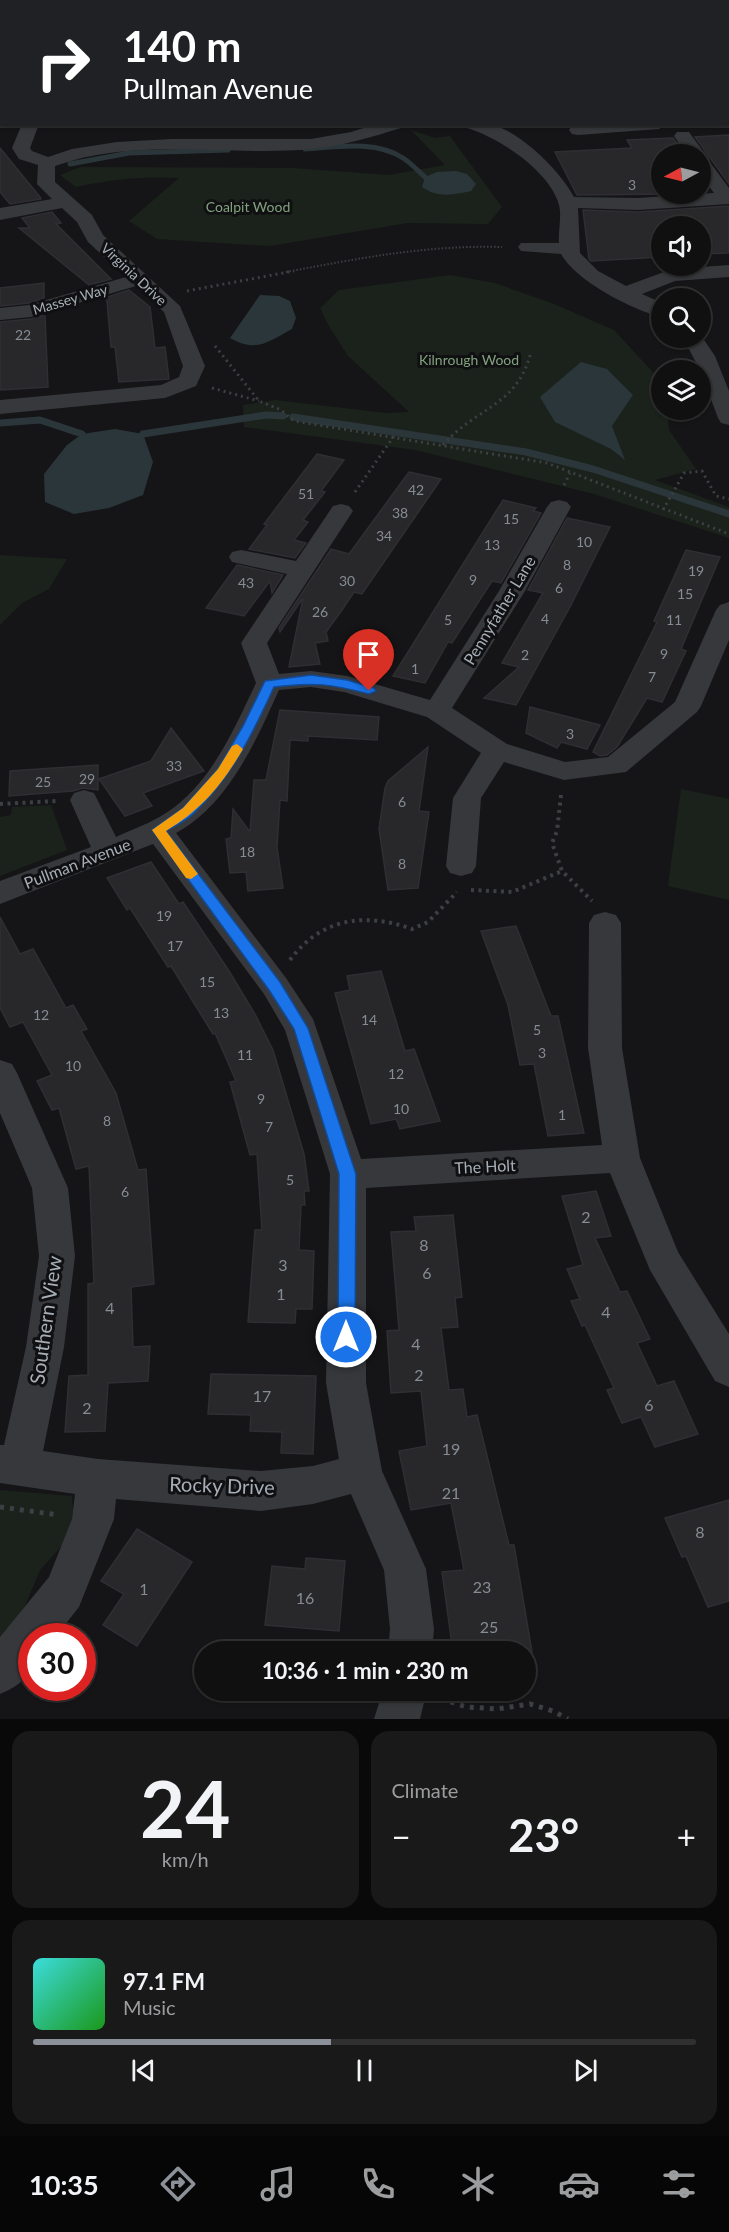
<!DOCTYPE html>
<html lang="en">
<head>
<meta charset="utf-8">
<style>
  body { margin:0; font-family:Lato,sans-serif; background:#19191a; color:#f1f3f6; height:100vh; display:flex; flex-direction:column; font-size:22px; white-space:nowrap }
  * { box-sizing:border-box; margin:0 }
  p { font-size:20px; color:#9c9d9f }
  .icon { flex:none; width:33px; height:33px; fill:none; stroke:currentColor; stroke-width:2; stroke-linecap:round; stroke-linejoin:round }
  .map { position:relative; height:1719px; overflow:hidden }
  .drawer { display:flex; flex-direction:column; gap:12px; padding:12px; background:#090909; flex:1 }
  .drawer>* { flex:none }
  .top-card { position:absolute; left:0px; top:0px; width:729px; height:126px; box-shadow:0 2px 4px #0004,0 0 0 2px #303031; background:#202124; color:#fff; overflow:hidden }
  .needle { width:39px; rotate:263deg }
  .fabs { position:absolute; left:651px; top:144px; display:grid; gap:12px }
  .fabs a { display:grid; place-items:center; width:60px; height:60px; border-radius:50%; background:#101011; box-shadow:0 2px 4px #0004,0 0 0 2px #303031; font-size:30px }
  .speed { position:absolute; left:18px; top:1623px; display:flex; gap:12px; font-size:30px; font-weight:700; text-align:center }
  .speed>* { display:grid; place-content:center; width:78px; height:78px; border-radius:50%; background:#101011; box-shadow:0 2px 4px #0004,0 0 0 2px #303031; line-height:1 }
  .speed .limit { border:9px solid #d22; background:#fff; color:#111 }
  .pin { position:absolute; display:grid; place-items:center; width:51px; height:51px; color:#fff; margin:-62px -26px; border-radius:50% 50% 50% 0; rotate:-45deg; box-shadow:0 0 6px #0007 }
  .pin .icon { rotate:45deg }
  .me { position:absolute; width:66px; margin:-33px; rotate:0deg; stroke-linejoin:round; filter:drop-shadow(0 0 4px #0008) }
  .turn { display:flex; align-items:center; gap:21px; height:126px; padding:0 24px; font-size:27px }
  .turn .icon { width:78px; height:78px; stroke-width:2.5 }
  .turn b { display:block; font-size:42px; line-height:51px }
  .big { font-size:45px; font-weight:700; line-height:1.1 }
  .drawer .widget { flex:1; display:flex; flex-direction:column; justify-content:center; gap:9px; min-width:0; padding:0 21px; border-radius:18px; background:#19191a }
  .drawer .dial { align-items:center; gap:0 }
  .dial b { font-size:78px; line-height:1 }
  .song { display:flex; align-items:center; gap:18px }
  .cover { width:72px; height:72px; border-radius:9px; background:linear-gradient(135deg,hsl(180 70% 55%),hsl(120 70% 35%)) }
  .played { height:6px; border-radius:3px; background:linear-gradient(90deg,#8c9099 45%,#303031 45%) }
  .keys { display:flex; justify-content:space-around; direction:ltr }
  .heat { display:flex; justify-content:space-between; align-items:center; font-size:33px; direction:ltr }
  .drawer .tiles { flex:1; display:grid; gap:12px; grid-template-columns:1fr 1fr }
  .widget:last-child { grid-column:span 2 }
  .trip { position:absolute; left:194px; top:1641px; width:342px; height:60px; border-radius:30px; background:#101011; box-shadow:0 2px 4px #0004,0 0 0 2px #303031; font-weight:700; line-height:60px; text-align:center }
  .dock { display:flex; height:96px; justify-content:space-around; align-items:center; background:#060607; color:#9c9d9f }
  .dock .icon { width:42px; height:42px }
  .dock .selected { color:#8c9099 }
  .dock b { font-size:27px; color:#f1f3f6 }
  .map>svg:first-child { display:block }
</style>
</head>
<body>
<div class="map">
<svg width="729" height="1719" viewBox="0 0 729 1719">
  <rect width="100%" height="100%" fill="#151517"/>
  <g fill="#1b221b" fill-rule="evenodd">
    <path d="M 411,130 L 435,138 L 450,136 L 502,207 L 488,224 L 407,223 L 270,246 L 157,239 L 129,221 L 179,178 C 144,176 111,179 76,187 L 60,175 L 81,167 L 293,168 L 389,175 L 445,165 Z"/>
    <path d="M 450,275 L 495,283 L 554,304 L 614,330 L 661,381 L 662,410 L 667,410 L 669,430 L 696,469 L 655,480 L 729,507 L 729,538 L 594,494 L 415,450 L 244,427 L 243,405 L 275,400 L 386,413 L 409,412 L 348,356 L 330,328 L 320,308 L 339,290 ZM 607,369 L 633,395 L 612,426 L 624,459 L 611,449 Z"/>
    <polygon points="0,555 67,559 49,589 22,603 0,625"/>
    <polygon points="681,789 729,799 729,900 668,886"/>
    <polygon points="51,805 67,850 0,876 0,817 11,815 12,807"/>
    <polygon points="0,1490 72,1496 73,1512 68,1539 40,1570 16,1627 0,1646"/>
  </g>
  <g fill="#2b363b">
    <path d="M 456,171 L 467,174 L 476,184 L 471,191 C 452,195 438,198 422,187 L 425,177 L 437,172 Z"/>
    <path d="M 260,295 L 279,296 L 290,301 L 296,318 L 292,329 C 268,342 256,353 230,338 Z"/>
    <polygon points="581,362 607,369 633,395 612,426 625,460 611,449 555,422 540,397"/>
    <polygon points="115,429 143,434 153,462 143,495 109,508 74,514 45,502 44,474 67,445 82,434"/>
  </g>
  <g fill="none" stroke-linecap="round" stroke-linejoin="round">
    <g stroke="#2b363b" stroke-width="5">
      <path d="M 305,149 C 337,147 375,140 403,158 C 411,163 418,171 425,177"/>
      <polyline points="70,164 129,153 228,150"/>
    </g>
    <g stroke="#2b363b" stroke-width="7">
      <polyline points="293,417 526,452 593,469 729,514"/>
      <polyline points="0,423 40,420 82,434"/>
      <polyline points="143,434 266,415 283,416"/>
    </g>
  </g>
  <g fill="#28282b" stroke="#2f2f33" stroke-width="1.5">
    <polygon points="729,135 729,184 695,137"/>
    <polygon points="673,138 685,154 662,154 662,194 672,194 577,195 555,152 632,148 627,140"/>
    <polygon points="0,148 40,197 41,199 10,204 0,192"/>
    <polygon points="729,206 729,253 700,254 700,226 662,226 662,257 591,261 589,259 583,210 638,212"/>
    <polygon points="52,212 61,223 56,224 111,279 89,285 19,228 30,228 22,218"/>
    <polygon points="44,283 44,298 29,303 0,306 0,288"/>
    <polygon points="129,290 150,307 155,348 165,347 169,379 119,382 115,347 111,347 107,301 104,298"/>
    <polygon points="45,315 48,387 0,390 0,322 31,319"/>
    <polygon points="317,454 344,460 321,491 325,492 303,520 308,522 294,540 306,543 295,558 249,549 267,525 264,524"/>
    <polygon points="409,472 441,479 362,594 354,592 342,610 326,632 328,641 315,643 320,664 289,667 303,598 280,632 279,628 331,549 349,554"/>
    <polygon points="503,500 536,508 533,511 541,513 501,583 492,581 452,643 448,642 425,683 393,676"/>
    <polygon points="567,518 610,527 571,605 516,705 484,698 519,667 502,663 543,593 528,590"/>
    <polygon points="686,550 720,557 681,649 686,651 662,702 647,698 617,747 607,755 600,756 593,752 657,622 654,621"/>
    <polygon points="237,565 283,575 272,593 270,581 244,616 206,608"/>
    <polygon points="530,707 600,725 587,749 561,742 557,748 526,733"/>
    <polygon points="280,710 379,717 377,740 308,736 308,741 290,740 287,801 280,800 277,847 283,888 248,891 246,872 230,873 226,839 231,838 233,809 250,832 254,780 266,780"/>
    <polygon points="171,728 204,771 143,793 152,806 125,816 99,779 151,761"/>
    <polygon points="428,747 419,811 429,812 418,888 388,890 379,829 385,788 388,781"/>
    <polygon points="98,765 98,790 83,788 73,791 9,796 10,771"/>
    <polygon points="151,862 179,904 183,902 229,971 255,1014 273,1050 304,1154 309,1191 304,1191 305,1205 301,1205 299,1250 314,1251 312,1309 296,1309 295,1323 248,1322 255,1230 262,1230 257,1154 250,1155 230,1082 236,1081 215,1033 213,1034 171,966 168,967 130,908 127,910 107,878"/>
    <polygon points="0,917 20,954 33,949 66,1008 73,1005 87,1029 81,1031 116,1093 138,1170 146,1169 154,1284 131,1287 133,1347 150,1346 148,1381 108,1383 105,1431 65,1432 69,1376 88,1375 88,1284 94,1283 89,1166 76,1169 59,1108 52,1110 37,1081 52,1075 23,1022 10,1027 0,1008"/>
    <polygon points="516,926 551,1016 558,1016 584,1133 548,1136 534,1064 520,1065 508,1005 481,931"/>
    <polygon points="381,971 405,1051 414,1049 440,1121 400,1129 396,1119 371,1124 335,993 350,990 347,976"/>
    <polygon points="596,1191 611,1236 595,1238 620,1292 627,1291 650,1339 637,1343 657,1386 674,1381 698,1434 655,1447 641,1417 622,1423 607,1390 614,1388 585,1325 582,1326 571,1301 580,1299 567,1269 583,1265 562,1196"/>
    <polygon points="453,1215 462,1297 455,1298 458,1327 441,1328 449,1390 463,1389 467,1417 477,1415 509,1545 514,1545 532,1652 471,1652 469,1643 452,1645 442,1572 464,1570 451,1503 411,1510 399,1451 427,1446 421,1391 391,1393 387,1331 399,1330 391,1232 416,1231 414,1217"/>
    <polygon points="211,1374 316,1376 313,1454 281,1453 282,1432 250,1431 251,1415 208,1414"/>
    <polygon points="729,1500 729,1601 708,1607 686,1556 682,1557 665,1518"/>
    <polygon points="137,1529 192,1562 137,1646 103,1625 124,1594 101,1581"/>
    <polygon points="306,1558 345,1561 339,1631 265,1625 272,1566 305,1569"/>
  </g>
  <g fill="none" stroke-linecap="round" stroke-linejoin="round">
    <path stroke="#3c3f43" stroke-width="2" stroke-dasharray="1.5 2" stroke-linecap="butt" d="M 286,272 C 361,258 426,245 502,247"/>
    <g stroke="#3c3f43" stroke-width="3" stroke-dasharray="2 4" stroke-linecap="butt">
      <polyline points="187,291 294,271"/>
      <polyline points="215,346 259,401 281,410 294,421 547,463 729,534"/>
      <polyline points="212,388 259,401"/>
      <path d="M 443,445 C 476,407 517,407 531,352"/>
      <polyline points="564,485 570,473"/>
      <polyline points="355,492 394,436"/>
      <polyline points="663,510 684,473 702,471 716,496 729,499"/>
    </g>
    <g stroke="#3c3f43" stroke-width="4" stroke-dasharray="3 4.5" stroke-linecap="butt">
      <polyline points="561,795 557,831 552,843 562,871 592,901"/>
      <polyline points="0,804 56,801"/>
      <polyline points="471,890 512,892 562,871"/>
      <path d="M 290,960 C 321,918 365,912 412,929 L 428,922 L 457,892"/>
    </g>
    <g stroke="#3c3f43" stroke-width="5" stroke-dasharray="4 6" stroke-linecap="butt">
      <polyline points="0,1507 59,1515"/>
      <polyline points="441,1699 467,1707 497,1709 530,1704 553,1711 568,1719"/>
    </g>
    <g fill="#36383c" fill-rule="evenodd">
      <rect x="421" y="0" width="14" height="2"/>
      <rect x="728" y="60" width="1" height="10"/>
      <path d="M 22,124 L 39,124 L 30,148 L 32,151 L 48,157 L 72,149 L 117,142 L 171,139 L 311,139 L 351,132 L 376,124 L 403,124 L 401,128 C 372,137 342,146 312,149 C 227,157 137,136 55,166 L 55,182 L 92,215 L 103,235 L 180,306 L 205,366 L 196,386 L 165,398 L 0,414 L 0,400 L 161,385 L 179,377 L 183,366 L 164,312 L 136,286 L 31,317 L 0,320 L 0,308 L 29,305 L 126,277 L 88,242 L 77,222 L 62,208 L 0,220 L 0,208 L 52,199 L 37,184 L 38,165 L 19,159 L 12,148 Z"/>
      <path d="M 465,124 C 473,124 485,123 493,125 C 522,133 560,171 574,197 L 638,198 L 714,193 L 700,174 L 700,154 L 687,154 L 674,136 L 677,132 L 689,132 L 705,154 L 703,156 L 706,157 L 729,188 L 729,204 L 638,210 L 578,208 L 580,253 L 598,271 L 626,286 L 672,269 L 729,265 L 729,277 L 675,281 L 642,294 L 662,303 L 662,317 C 632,310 576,281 561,254 L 521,251 L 518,247 L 521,243 L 559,243 C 558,230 562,217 559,205 C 550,171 498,137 467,128 Z"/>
      <polygon points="582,124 667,124 659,129 578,135 572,134 569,130 572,126"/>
      <polygon points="700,334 715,356 729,391 729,425 721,423 718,418 700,370 683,338 700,338"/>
      <path d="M 559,500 L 567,502 L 571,507 L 525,591 L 452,708 L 507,744 L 565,762 L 608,757 L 675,702 L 716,610 L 720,605 L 729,602 L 729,640 L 701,706 L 697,712 L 626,772 L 564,780 L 504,762 L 481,798 L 476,866 L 472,873 L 461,876 L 450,873 L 446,866 L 453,798 L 481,753 L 427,717 L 344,692 L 311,687 L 279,690 C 256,741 228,805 176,833 L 286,978 L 313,1019 L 361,1159 L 602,1145 L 588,1048 L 589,923 L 594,915 L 605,912 L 616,915 L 621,923 L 622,1048 L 640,1158 L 678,1252 L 729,1334 L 729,1387 L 715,1381 L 650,1270 L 610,1173 L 366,1188 L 366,1383 L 382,1471 L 426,1569 L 434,1629 L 432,1652 L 388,1652 L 390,1629 L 384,1570 L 351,1494 L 313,1504 L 261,1511 L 116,1499 L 114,1519 L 79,1607 L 56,1636 L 32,1636 C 32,1668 32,1681 0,1694 L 0,1637 L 49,1577 L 72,1519 L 75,1494 L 0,1483 L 0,1445 L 4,1445 L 26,1347 L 39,1256 L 32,1188 L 0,1113 L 0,1060 L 12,1064 L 17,1073 L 68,1188 L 75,1256 L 64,1347 L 43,1451 L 98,1459 L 261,1471 L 313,1466 L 339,1459 L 326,1383 L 330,1174 L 285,1030 L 264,994 L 153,844 L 0,904 L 0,881 L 91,847 L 70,800 L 74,793 L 84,790 L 94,793 L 116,837 C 133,829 151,823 166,813 C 211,784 234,729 256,683 L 241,643 L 287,574 L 232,562 L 229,557 L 232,552 L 241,550 L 296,561 L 333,506 L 341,504 L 349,506 L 353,511 L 267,643 L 279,674 L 311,671 L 347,676 L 430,700 L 499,591 L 547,507 L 551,502 Z"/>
      <polygon points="383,1690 427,1690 420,1719 374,1719"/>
    </g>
  </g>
  <path fill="#1a73e8" stroke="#114b97" stroke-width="1.5" d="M 311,675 L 347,680 L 374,688 L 376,691 L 369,694 C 331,684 313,682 274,687 C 253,733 231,778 194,813 C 186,821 175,826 166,831 L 280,982 L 308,1028 L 356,1174 L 355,1337 L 353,1342 L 346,1344 L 340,1342 L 338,1337 L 339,1174 L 294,1029 L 269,990 L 152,830 L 183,808 L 218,769 L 243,726 L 265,681 Z"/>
  <path fill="#f59e0b" d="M 237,744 L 243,749 C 222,785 202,809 166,831 L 198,874 L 191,879 L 186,878 L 152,830 L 183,808 L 218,769 L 232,746 Z"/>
  <g text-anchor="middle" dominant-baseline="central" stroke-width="6" stroke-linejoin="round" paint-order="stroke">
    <g font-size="14" fill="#868c93">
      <text x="632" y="184">3</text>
      <text x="23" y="334">22</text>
      <text x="416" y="489">42</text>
      <text x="306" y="493">51</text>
      <text x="400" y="512">38</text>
      <text x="511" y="518">15</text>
      <text x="384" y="535">34</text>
      <text x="584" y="541">10</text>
      <text x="492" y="544">13</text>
      <text x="567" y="564">8</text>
      <text x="696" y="570">19</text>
      <text x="473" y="579">9</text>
      <text x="347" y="580">30</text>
      <text x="246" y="582">43</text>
      <text x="559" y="587">6</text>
      <text x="685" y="593">15</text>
      <text x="320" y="611">26</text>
      <text x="545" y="618">4</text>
      <text x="448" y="619">5</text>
      <text x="674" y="619">11</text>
      <text x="664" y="653">9</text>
      <text x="525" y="654">2</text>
      <text x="415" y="668">1</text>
      <text x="652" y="676">7</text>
      <text x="570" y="733">3</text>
      <text x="174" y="765">33</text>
      <text x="87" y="778">29</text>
      <text x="43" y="781">25</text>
      <text x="402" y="801">6</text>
      <text x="247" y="851">18</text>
      <text x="402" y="863">8</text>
      <text x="164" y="915">19</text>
      <text x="175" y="945">17</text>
      <text x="207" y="981">15</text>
      <text x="221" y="1012">13</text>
      <text x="41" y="1014">12</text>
      <text x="369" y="1019">14</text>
      <text x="537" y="1029">5</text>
      <text x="542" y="1052">3</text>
      <text x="245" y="1054">11</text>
      <text x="73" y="1065">10</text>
      <text x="396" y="1073">12</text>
      <text x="261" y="1098">9</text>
      <text x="401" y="1108">10</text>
      <text x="562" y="1114">1</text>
      <text x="107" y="1120">8</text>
      <text x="269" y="1126">7</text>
      <text x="290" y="1179">5</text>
      <text x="125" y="1191">6</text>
    </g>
    <g font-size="14" fill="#81a27d" stroke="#101012">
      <text x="248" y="206">Coalpit Wood</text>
      <text x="469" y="359">Kilnrough Wood</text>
    </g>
    <g font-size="14" fill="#a6aeb7" stroke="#101012">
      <text transform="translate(134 274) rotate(43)">Virginia Drive</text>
      <text transform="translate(70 299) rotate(-16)">Massey Way</text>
    </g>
    <g font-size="16" fill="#a6aeb7" stroke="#101012">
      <text transform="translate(499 610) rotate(-59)">Pennyfather Lane</text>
      <text transform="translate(77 863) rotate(-21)">Pullman Avenue</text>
      <text transform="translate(485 1166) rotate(-3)">The Holt</text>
    </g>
    <g font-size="16" fill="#868c93">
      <text x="586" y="1216">2</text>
      <text x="424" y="1244">8</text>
      <text x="283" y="1264">3</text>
      <text x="427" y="1272">6</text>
      <text x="281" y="1293">1</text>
      <text x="110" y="1307">4</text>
      <text x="606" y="1311">4</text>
      <text x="416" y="1343">4</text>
      <text x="419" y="1374">2</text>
      <text x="262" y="1395">17</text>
      <text x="649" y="1404">6</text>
      <text x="87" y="1407">2</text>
      <text x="451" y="1448">19</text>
      <text x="451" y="1492">21</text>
      <text x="700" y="1531">8</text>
      <text x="482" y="1586">23</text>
      <text x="144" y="1588">1</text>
      <text x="305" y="1597">16</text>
      <text x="489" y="1626">25</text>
    </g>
    <g font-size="20" fill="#a6aeb7" stroke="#101012">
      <text transform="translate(45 1320) rotate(-82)">Southern View</text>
      <text transform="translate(222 1485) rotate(2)">Rocky Drive</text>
    </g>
  </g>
</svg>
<div class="fabs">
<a><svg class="needle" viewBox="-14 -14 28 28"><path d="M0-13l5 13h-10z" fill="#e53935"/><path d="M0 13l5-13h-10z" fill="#9c9d9f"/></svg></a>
<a><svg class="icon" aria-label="sound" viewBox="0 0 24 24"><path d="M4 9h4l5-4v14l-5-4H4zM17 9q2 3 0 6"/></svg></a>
<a><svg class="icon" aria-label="search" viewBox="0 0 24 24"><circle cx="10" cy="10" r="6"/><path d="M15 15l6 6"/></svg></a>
<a><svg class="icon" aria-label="layers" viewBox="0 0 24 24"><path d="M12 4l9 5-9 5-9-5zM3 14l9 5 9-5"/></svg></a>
</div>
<div class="speed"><div class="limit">30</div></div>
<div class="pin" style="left:369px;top:691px;background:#d93025"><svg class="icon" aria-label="arrive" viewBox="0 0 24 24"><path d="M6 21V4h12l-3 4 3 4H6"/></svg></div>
<svg class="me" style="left:346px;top:1337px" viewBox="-20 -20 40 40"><circle r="17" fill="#1a73e8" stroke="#fff" stroke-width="3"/><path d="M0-11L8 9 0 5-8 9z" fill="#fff"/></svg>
<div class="trip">10:36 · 1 min · 230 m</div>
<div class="top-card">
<div class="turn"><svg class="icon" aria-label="right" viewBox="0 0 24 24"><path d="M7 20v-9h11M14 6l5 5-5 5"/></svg><div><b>140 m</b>Pullman Avenue</div></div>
</div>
</div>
<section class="drawer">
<div class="tiles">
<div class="widget dial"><b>24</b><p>km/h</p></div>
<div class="widget"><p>Climate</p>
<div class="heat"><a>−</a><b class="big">23°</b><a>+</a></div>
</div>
<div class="widget">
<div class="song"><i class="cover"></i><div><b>97.1 FM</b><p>Music</p></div></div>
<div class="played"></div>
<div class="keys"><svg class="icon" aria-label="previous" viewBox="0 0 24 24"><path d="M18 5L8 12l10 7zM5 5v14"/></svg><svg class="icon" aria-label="pause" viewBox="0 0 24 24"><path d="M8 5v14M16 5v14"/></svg><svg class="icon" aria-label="next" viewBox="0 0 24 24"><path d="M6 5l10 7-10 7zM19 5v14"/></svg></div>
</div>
</div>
</section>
<nav class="dock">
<b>10:35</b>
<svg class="icon selected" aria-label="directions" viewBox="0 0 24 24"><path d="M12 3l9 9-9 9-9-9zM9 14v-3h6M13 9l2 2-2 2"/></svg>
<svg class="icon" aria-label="music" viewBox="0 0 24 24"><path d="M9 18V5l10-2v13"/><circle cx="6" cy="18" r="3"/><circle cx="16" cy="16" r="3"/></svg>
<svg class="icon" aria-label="phone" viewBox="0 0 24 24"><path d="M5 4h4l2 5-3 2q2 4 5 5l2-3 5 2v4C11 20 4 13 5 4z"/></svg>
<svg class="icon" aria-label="climate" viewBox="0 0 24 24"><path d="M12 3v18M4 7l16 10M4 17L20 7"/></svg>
<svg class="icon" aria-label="car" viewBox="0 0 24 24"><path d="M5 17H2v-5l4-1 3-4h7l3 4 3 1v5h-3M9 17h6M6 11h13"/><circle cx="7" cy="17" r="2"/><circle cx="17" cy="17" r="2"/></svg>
<svg class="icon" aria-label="filters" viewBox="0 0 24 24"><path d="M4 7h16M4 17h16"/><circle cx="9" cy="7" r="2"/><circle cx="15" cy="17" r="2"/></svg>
</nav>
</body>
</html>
